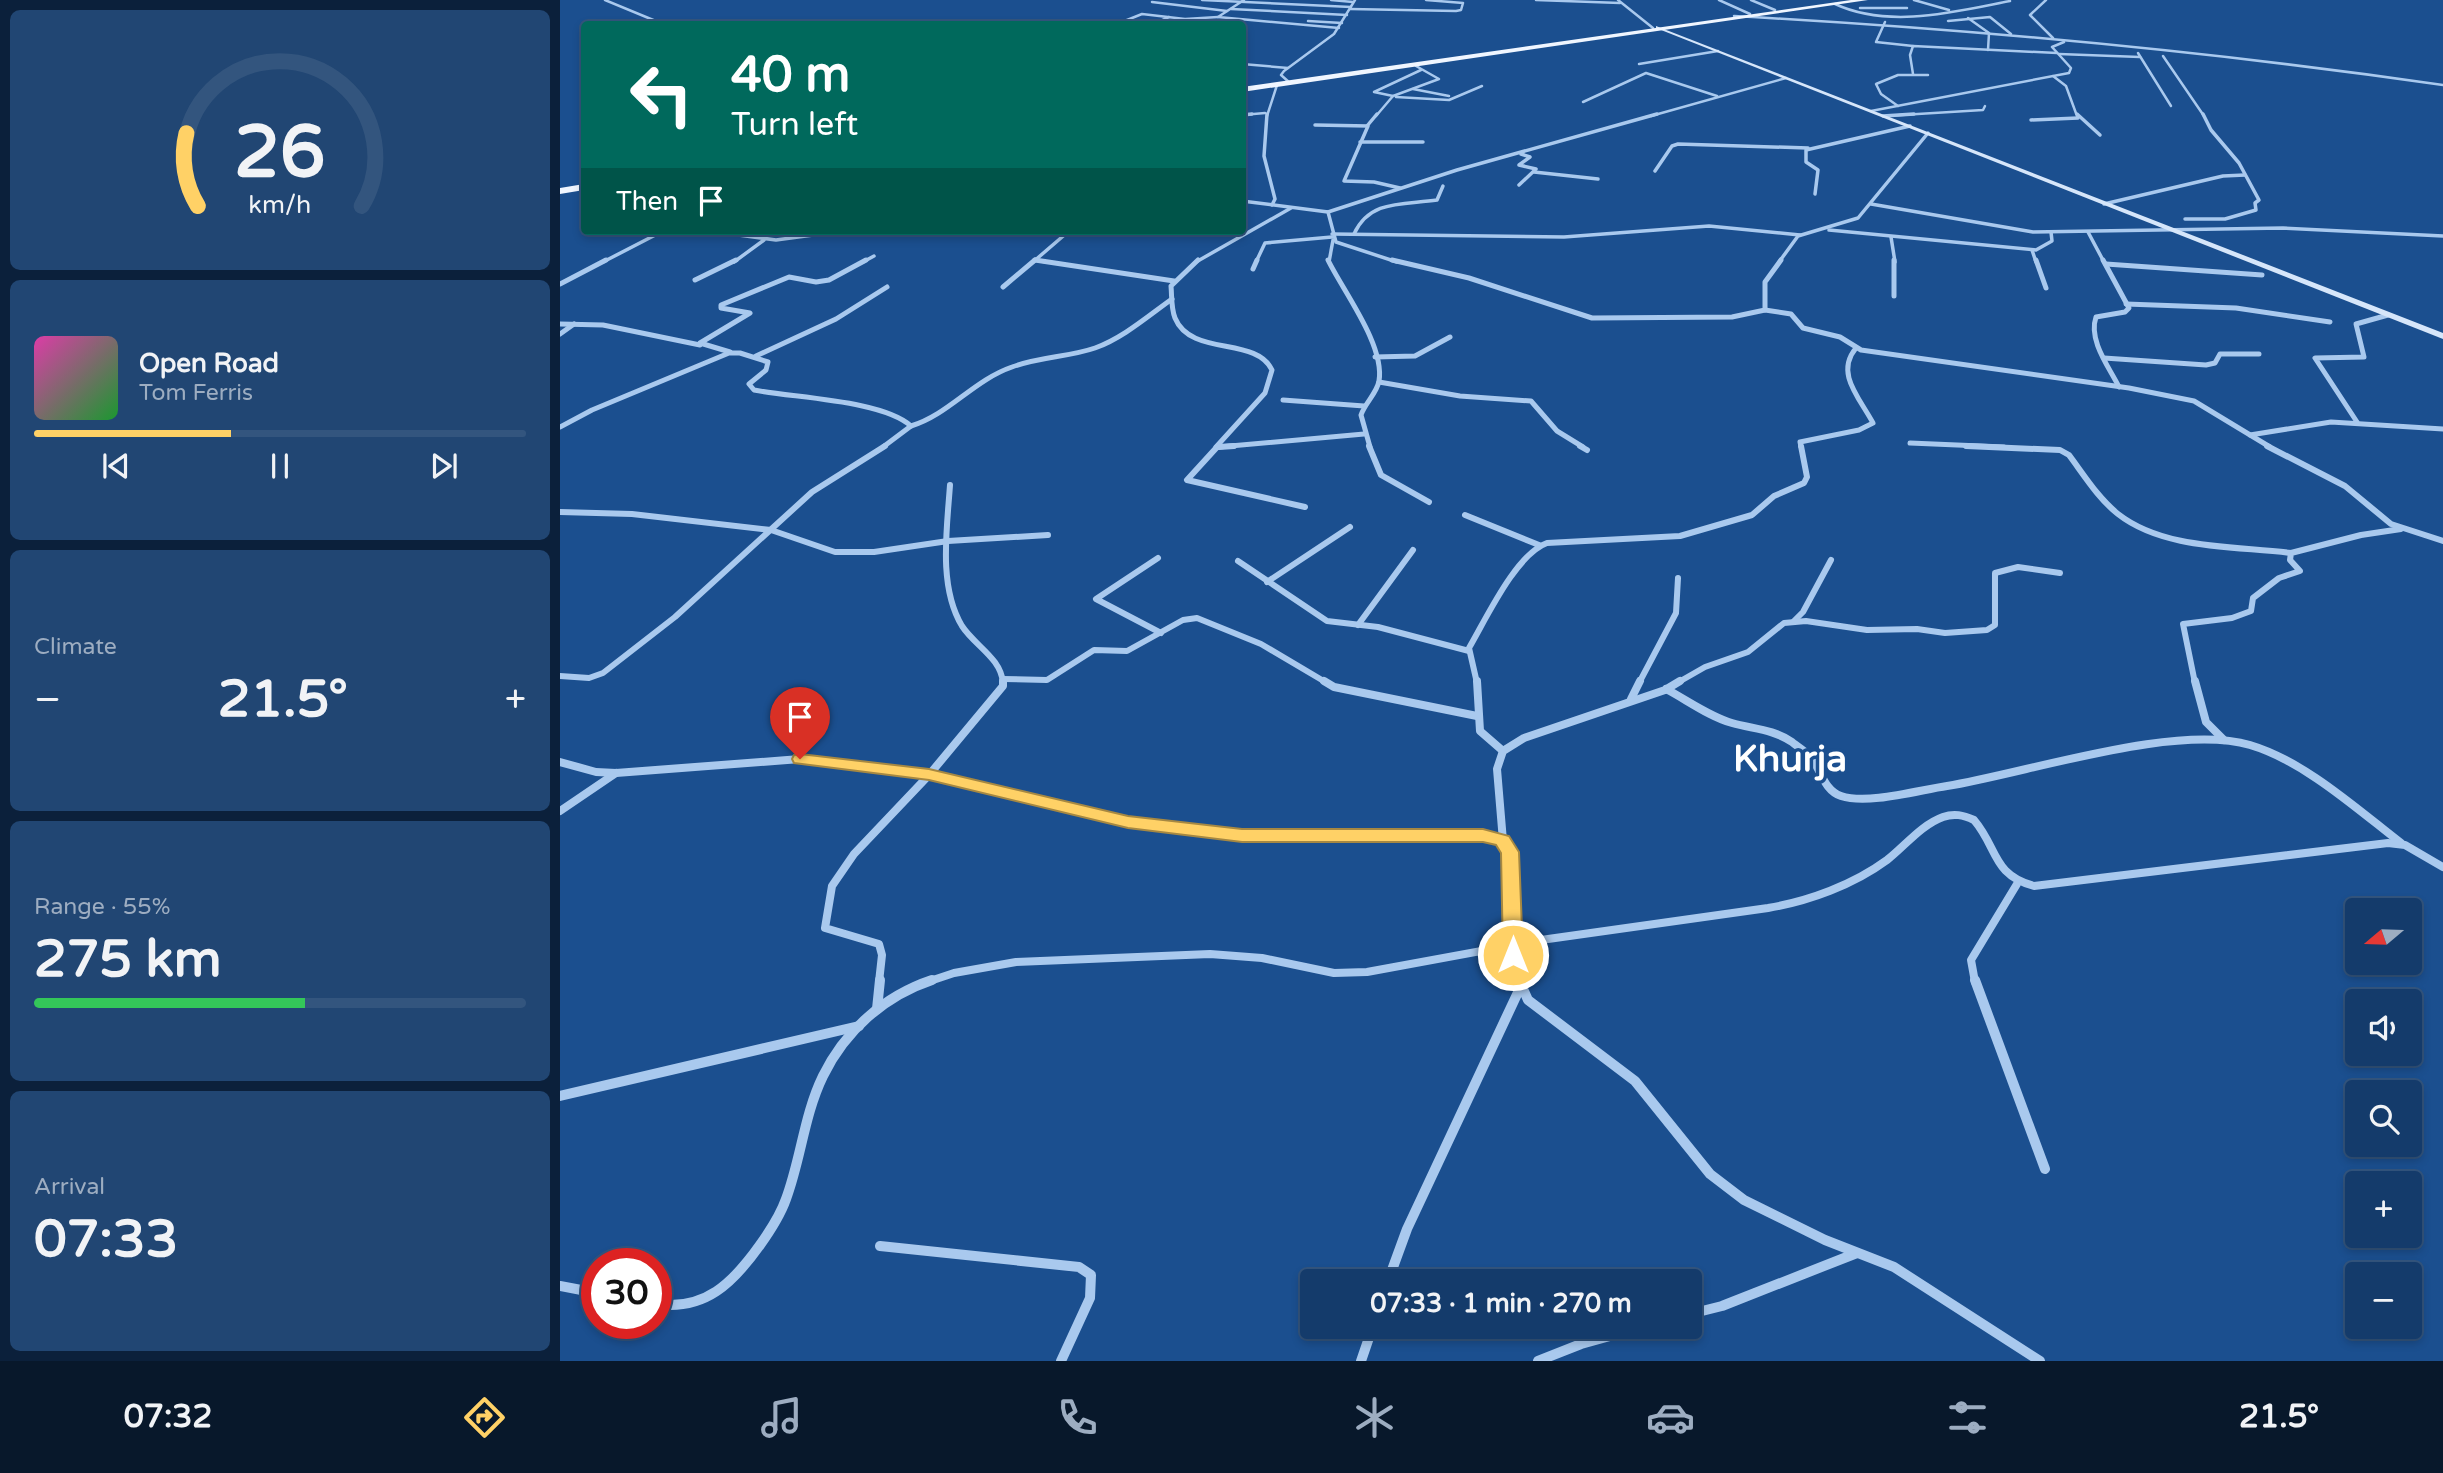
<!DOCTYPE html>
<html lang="en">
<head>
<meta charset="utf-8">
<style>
  body { margin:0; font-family:"Varela Round",sans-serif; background:#214673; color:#f1f3f6; height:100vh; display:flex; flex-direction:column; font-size:26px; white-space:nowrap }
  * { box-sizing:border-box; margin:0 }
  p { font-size:23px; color:#9dadc1 }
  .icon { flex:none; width:38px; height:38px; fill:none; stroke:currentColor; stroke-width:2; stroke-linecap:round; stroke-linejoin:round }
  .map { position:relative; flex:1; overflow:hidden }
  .drawer { display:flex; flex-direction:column; gap:10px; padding:10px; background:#0b203b; width:560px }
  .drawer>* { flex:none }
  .hud { position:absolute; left:21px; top:21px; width:665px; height:214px; border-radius:7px; box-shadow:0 4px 10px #0003,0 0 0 2px #33557e; background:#00695c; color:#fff; overflow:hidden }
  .needle { width:46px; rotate:251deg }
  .buttons { position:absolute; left:1785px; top:898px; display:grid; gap:14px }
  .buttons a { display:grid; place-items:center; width:77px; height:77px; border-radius:7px; background:#143b6b; box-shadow:0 4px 10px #0003,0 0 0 2px #33557e; font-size:35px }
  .speed { position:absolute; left:21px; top:1248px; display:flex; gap:14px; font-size:35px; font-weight:700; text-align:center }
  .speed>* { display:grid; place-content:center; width:91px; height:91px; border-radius:50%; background:#143b6b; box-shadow:0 4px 10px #0003,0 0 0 2px #33557e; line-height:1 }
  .speed .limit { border:10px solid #d22; background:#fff; color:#111 }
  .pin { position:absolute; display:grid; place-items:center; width:60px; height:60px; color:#fff; margin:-72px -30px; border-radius:50% 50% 50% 0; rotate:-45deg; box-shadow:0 0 7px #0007 }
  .pin .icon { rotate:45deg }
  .me { position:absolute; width:77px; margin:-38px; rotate:0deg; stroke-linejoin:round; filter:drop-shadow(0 0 5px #0008) }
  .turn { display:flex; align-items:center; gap:24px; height:147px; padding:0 35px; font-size:32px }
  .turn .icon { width:91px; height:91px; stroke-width:2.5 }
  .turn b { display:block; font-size:49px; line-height:60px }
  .then { display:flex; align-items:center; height:66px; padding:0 35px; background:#0003; gap:14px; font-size:26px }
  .big { font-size:52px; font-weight:800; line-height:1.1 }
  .drawer .card { flex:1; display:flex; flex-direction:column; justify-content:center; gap:10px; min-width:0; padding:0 24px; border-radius:10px; background:#214673 }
  .drawer .dial { align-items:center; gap:0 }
  .dial svg { height:182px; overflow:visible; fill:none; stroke:#33557e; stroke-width:7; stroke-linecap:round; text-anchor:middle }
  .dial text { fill:#f1f3f6; stroke:none }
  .song { display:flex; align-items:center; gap:21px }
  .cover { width:84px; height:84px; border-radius:10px; background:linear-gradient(135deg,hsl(320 70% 55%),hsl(130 70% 35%)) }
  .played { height:7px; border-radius:4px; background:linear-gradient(90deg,#ffd166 40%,#33557e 40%) }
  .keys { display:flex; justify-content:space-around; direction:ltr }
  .heat { display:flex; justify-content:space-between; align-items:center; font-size:38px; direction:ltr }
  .charge { height:10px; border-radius:5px; background:linear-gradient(90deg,#34c759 55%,#33557e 0) }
  .trip { position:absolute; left:740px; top:1269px; width:402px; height:70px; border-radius:7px; background:#143b6b; box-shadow:0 4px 10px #0003,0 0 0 2px #33557e; font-weight:800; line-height:70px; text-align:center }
  .tabs { display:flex; height:112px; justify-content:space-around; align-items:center; background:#08182b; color:#9dadc1 }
  .tabs .icon { width:49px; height:49px }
  .tabs .on { color:#ffd166 }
  .tabs b { font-size:32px; color:#f1f3f6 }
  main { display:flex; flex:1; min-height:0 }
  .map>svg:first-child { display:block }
</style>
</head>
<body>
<main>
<section class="drawer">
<div class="card dial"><svg viewBox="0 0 100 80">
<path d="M14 69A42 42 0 1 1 86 69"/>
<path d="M14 69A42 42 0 0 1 9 37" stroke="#ffd166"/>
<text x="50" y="56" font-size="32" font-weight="700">26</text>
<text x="50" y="72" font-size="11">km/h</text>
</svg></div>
<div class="card">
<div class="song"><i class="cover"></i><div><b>Open Road</b><p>Tom Ferris</p></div></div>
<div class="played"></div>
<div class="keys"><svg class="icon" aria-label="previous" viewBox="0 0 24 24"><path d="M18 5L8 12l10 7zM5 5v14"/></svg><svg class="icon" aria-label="pause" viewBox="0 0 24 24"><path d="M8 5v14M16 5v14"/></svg><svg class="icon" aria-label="next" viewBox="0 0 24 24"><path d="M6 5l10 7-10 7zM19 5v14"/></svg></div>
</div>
<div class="card"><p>Climate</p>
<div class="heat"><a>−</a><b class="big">21.5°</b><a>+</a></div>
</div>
<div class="card"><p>Range · 55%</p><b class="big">275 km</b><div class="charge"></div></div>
<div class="card"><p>Arrival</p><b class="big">07:33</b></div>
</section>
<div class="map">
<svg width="1883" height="1361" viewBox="0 0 1883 1361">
  <rect width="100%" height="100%" fill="#1b4f8f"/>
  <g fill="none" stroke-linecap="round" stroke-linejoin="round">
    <g stroke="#a9c9ee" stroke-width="2.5">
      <polyline points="45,0 103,24"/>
      <polyline points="642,0 791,7"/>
      <polyline points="684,0 658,17 779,28"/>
      <polyline points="771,0 793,2"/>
      <polyline points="976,0 1060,3"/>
      <polyline points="1058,0 1093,28"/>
      <polyline points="1159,0 1190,14"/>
      <polyline points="1191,0 1215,10"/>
      <polyline points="1354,0 1389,10"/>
      <polyline points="1486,0 1470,15 1493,38"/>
      <polyline points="592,2 667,11"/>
      <path d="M 1275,4 C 1329,29 1394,12 1450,1"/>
      <polyline points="1300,8 1347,8"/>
      <polyline points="671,9 787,15"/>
      <polyline points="790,9 896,11 901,10 903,3 866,0"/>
      <path d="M 1174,16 C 1412,29 1647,51 1883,85"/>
      <polyline points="1408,18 1429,33 1428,50"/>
      <polyline points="748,21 782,23"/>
      <polyline points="1388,21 1430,17 1451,34"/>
      <polyline points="1325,22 1316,42 1353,46"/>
      <polyline points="557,24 582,14 625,19 658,17"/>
      <polyline points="594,24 609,17"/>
      <polyline points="1578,53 1611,106"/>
      <polyline points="1499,54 1580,57"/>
      <polyline points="1603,56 1644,116"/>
      <polyline points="682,64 728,68"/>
      <polyline points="1079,64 1158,51"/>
      <polyline points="1353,74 1350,55 1353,46 1497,53"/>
      <polyline points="1493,76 1506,86 1517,116"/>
      <polyline points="730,83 721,75 724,71 774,34 795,0"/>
      <polyline points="853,89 889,96"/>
      <polyline points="833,96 814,92 861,70"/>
      <polyline points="836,97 889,100 922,86"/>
      <polyline points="1023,102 1086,73 1157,96"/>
      <polyline points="1338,106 1321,94 1316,84 1338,75 1368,75"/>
      <polyline points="1311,111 1509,73 1511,68 1492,47 1504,42"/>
      <polyline points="682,115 705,113"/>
      <polyline points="707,116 717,85"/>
      <polyline points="816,116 833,96 879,79 856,66"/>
      <polyline points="1091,116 1226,78"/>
      <polyline points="1325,116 1423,110 1425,106"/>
    </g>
    <g stroke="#a9c9ee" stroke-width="3.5">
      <polyline points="707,114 704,156 715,199 712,205"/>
      <polyline points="1517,114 1540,135"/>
      <polyline points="682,115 692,114"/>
      <polyline points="1323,116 1354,114"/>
      <polyline points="1471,120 1518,118"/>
      <polyline points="755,125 808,126 784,181 814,182 840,188"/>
      <polyline points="807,126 817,114"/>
      <polyline points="800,142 863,142"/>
      <polyline points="1095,171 1112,146 1118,144 1248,148"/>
      <polyline points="974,172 1038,179"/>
      <polyline points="959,185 976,169 959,165 970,157 961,154"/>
      <polyline points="1255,194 1258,170 1246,162 1246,150 1350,126"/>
      <polyline points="682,201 768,212 776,242 837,262"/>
      <polyline points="1311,204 1473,232 1723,228 1883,236"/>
      <polyline points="1544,204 1663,176 1685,175"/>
      <polyline points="768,212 897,170 1097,114"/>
      <polyline points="1625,219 1665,219 1696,210 1695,203 1699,200 1679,163 1651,130 1643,114"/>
      <polyline points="1269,230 1476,250 1492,241 1491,232"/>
      <polyline points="149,231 216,240 283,231"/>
      <polyline points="662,231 680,235"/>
      <polyline points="1528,232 1544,262"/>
      <polyline points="772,234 1004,237 1149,226 1240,235"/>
      <path d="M 794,234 C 810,199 844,205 877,200 L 883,186"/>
      <polyline points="1331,237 1335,262"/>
      <polyline points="1472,250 1476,262"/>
      <polyline points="474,260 487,262"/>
      <polyline points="43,262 103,231"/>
      <polyline points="174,262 204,240"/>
      <polyline points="303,262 314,256"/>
      <polyline points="473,262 509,231"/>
      <polyline points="636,262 731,208"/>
      <polyline points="696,262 705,243 772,237"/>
      <polyline points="769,262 773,240"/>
      <polyline points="1219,262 1238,236 1298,218 1368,133"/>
    </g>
    <g stroke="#a9c9ee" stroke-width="5">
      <polyline points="475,260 614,281"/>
      <path d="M 638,260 L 611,286 C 612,297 611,308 615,318 C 631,357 696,336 712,370 L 705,393 L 656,447"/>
      <path d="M 768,260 C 783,291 825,345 819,381 C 817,393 805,403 801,415 L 810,447"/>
      <polyline points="832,260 909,278 1032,318 1172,317 1205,310 1205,282 1221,260"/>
      <polyline points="1476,260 1486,288"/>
      <path d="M 1543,260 L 1569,308 L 1565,312 L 1536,317 C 1528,340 1549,367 1559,387"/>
      <polyline points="1546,264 1702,275"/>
      <polyline points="693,269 697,260"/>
      <polyline points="135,280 176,260"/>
      <polyline points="0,284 46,260"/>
      <polyline points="443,287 475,260"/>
      <polyline points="1334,296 1334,260"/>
      <polyline points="1566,304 1676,308 1770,322"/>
      <polyline points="1205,310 1231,314 1243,328 1280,337 1301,350 1569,388 1634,401 1710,447"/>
      <polyline points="0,324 43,325 140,345"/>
      <polyline points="0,334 14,324"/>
      <polyline points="170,352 140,343 190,313 161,308 161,305 229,277 256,282 269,280 306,260"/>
      <polyline points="196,356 276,319 327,287"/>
      <polyline points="815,357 855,356 890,337"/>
      <polyline points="1544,358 1646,365 1655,363 1660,354 1699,354"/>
      <polyline points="819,382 900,396 971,401 997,431 1023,447"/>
      <polyline points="723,400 804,406"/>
      <polyline points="1797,422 1755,358 1804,357 1796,324 1828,315"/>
      <path d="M 351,426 C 388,415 414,380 452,367 C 479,357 509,357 535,348 C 563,338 588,316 612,299"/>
      <path d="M 0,427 L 32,410 L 169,353 L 180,353 L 208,362 L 206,370 L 189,384 L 194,390 C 234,398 322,400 351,426 L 323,447"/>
      <polyline points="1690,435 1771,422 1883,429"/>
      <polyline points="1350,443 1444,447"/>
      <polyline points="659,447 804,434"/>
      <path d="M 1241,447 L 1240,442 L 1299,430 L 1313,423 C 1299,397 1275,373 1296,348"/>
    </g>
    <g stroke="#a9c9ee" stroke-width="6">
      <polyline points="658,446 627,480 745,507"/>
      <polyline points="809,446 821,475 869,502"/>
      <polyline points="1020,446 1027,450"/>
      <path d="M 1406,446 L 1500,450 L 1509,455 C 1524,475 1538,498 1558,514 C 1604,550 1676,546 1731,553"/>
      <polyline points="1707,446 1785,486 1831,524 1883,541"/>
      <polyline points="659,447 674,446"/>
      <path d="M 390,485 C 387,529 378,586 402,626 C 415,646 441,658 443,683"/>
      <polyline points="0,512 72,514 211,530 275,552 314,552 388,541 488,535"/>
      <polyline points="905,515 979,545"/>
      <polyline points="598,558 536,599 601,633"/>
      <polyline points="678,561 767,621 818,627 909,651"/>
      <polyline points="707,582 790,527"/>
      <polyline points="1234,621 1243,612 1271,560"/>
      <polyline points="798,625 853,550"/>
      <polyline points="0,676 29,678 43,673 115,617 252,492 325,446"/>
      <polyline points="443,679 487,680 534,650 567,651 623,620 637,618 701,644 767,683"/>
      <path d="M 917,683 L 909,648 C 926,619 956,554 987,543 L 1120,536 L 1192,515 L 1214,496 L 1244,483 L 1247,477 L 1241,446"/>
      <polyline points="1079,683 1116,613 1118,578"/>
      <polyline points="1117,683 1145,667 1188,652 1224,623 1246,621 1307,630 1357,629 1385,633 1427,630 1435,625 1435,573 1458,567 1500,573"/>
      <polyline points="1635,683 1623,624 1672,618 1691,611 1693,598 1719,578 1740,571 1730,560 1731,553 1801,535 1841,529"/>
    </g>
    <g stroke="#a9c9ee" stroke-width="8">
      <polyline points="764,681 774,687 917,716"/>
      <polyline points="917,681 920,731 943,751"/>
      <polyline points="1635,681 1646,722 1664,740"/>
      <path d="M 1106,689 C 1127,700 1150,717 1172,723 C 1193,729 1213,729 1232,742 C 1237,746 1244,751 1249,755 C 1261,768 1263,790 1281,796 C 1308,805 1359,790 1387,786 C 1467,773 1615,723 1690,745 C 1744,761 1797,809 1841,843"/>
      <polyline points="1071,699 1080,681"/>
      <polyline points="0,762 36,772 56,773 240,759 369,775 568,822 682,836 923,835 943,841 950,852 953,949 960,982"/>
      <polyline points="0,811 56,773"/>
      <polyline points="943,841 937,769 943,751 964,738 1105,690 1120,681"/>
      <polyline points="319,982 322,955 319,944 265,928 272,886 294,854 369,775 443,686 443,681"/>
      <path d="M 367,982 L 394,973 L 456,962 L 650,954 L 702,958 L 774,973 L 807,972 L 981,940 L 1208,908 C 1249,901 1293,885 1327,860 C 1345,846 1361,825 1383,817 C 1394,813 1403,815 1414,820 C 1438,848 1432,875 1474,886 L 1828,843 L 1845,845 L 1883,867"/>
      <polyline points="1415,982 1411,960 1457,884"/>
    </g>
    <g stroke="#a9c9ee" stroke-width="10">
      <polyline points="959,980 968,1000 1075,1081 1150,1174 1184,1200 1265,1240 1334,1267 1480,1361"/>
      <polyline points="1415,980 1485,1169"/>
      <polyline points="317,1009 320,980"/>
      <polyline points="0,1096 299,1026"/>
      <polyline points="320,1246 519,1267 531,1275 530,1298 501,1361"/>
      <polyline points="828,1281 847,1229 960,988"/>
      <polyline points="0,1286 37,1293"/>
      <path d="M 96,1304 C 145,1311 173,1283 200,1245 C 210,1231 220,1216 226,1199 C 241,1159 244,1115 263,1076 C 285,1031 324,996 372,980"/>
      <polyline points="1130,1314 1162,1306 1297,1253"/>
      <polyline points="801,1361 813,1326"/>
      <polyline points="978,1361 1021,1344 1086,1326"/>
    </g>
    <polygon fill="#d6e6fa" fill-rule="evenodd" points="1096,26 1883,333 1883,339 1096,28"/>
    <g fill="#f0f6ff" fill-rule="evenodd">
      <polygon points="1291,0 1308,0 682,92 682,87"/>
      <polygon points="24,184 24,190 0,194 0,188"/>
    </g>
  </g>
  <polygon fill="#ffd166" stroke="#a68842" stroke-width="2" points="240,754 369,769 568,816 682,829 923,829 949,836 959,852 963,955 960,961 946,961 943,955 941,853 936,845 923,842 682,842 568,828 369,780 234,763 232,759 234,755"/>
  <g text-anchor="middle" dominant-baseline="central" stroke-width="7" stroke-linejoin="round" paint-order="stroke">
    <g font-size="37" font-weight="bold" fill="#fff" stroke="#1b4f8f">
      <text x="1230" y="759">Khurja</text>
    </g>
  </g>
</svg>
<div class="buttons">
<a><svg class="needle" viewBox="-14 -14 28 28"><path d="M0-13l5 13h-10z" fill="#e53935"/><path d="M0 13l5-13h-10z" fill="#9dadc1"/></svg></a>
<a><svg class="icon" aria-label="sound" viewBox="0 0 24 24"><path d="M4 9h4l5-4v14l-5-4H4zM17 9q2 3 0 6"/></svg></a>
<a><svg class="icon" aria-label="search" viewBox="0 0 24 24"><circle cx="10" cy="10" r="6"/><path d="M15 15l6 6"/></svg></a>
<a>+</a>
<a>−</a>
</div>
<div class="speed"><div class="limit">30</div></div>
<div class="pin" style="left:240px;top:759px;background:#d93025"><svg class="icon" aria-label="arrive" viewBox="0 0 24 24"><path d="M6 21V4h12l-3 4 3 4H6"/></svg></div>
<svg class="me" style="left:953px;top:955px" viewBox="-20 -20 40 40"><circle r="17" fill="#ffd166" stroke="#fff" stroke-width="3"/><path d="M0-11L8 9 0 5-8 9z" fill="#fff"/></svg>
<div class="trip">07:33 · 1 min · 270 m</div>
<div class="hud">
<div class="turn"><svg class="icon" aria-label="left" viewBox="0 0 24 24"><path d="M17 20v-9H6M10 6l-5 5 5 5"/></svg><div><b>40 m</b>Turn left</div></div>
<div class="then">Then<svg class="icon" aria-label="arrive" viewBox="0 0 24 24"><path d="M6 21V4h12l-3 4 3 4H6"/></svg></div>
</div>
</div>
</main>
<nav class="tabs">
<b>07:32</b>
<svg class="icon on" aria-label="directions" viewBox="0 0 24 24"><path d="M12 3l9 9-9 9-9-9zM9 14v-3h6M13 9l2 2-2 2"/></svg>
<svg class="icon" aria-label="music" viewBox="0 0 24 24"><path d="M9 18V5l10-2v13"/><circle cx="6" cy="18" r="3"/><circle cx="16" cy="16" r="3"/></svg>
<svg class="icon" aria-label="phone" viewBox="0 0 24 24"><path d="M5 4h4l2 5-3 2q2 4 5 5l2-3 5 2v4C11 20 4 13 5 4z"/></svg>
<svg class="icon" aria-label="climate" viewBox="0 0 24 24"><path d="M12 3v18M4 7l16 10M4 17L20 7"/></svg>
<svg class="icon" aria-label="car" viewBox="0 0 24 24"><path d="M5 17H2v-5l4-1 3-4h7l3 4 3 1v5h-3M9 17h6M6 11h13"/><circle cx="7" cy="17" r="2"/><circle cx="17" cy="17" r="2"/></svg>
<svg class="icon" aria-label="filters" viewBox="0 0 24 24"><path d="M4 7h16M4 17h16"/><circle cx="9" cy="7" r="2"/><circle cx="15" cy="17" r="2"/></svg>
<b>21.5°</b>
</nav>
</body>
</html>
